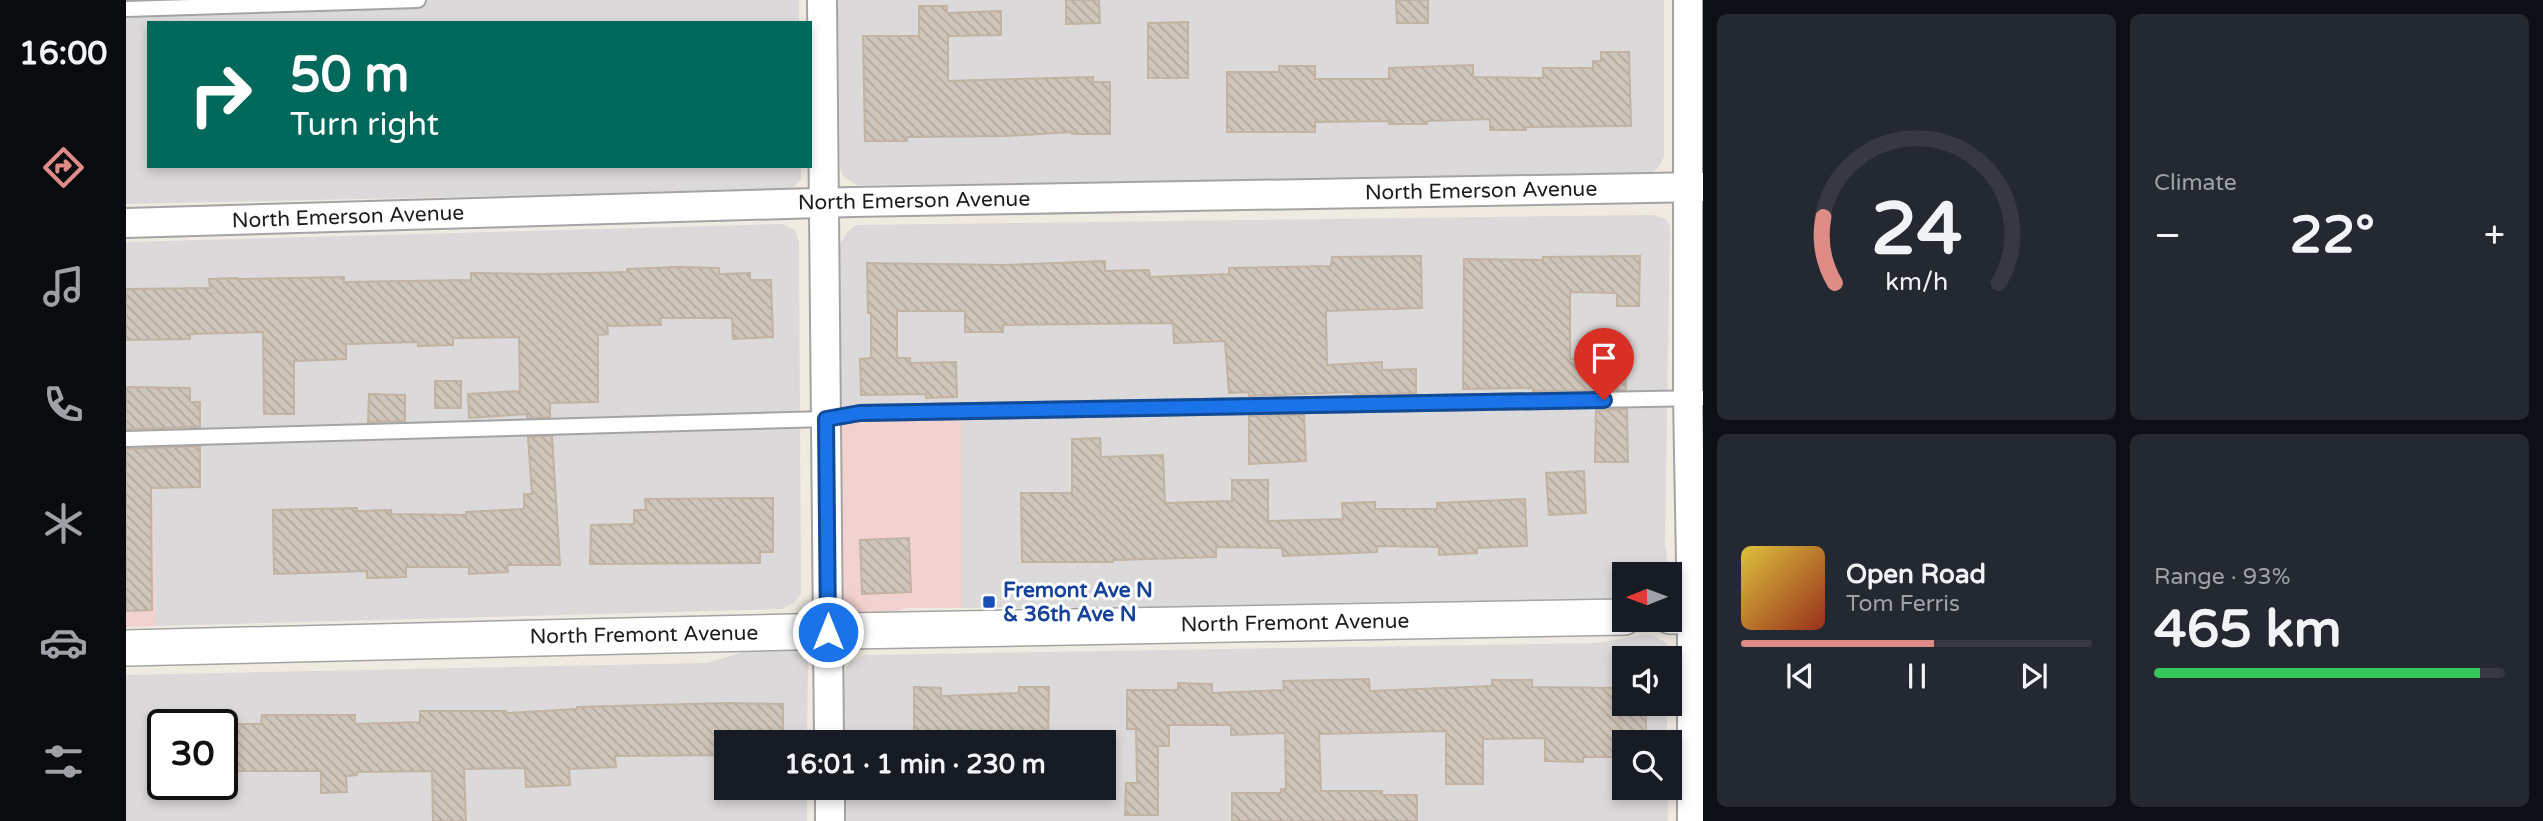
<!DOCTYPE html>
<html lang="en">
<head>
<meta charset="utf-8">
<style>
  body { margin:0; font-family:"Varela Round",sans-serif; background:#242831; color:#f1f3f6; height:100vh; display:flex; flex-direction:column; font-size:26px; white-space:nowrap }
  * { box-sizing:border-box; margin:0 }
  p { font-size:23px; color:#9ea1a6 }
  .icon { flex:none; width:38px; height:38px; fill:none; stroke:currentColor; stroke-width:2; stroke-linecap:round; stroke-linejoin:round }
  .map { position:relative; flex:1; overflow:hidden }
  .sheet { display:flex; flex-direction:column; gap:14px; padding:14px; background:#0d0f14; width:840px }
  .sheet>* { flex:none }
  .top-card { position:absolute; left:21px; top:21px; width:665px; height:147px; border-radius:0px; box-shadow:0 4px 10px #0003; background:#00695c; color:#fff; overflow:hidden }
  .needle { width:46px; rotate:269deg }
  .fabs { position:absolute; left:1486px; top:562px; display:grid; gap:14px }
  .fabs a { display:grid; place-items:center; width:70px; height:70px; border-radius:0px; background:#171b24; box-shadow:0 4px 10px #0003; font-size:35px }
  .speed { position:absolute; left:21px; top:709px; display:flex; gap:14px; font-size:35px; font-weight:700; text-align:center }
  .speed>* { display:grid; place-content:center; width:91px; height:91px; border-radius:50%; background:#171b24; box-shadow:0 4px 10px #0003; line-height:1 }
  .speed .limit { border:4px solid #111; border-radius:10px; background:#fff; color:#111 }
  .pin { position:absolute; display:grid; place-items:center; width:60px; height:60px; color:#fff; margin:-72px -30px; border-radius:50% 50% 50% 0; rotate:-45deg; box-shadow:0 0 7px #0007 }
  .pin .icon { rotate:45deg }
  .me { position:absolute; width:77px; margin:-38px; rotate:0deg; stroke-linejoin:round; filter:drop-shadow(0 0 5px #0008) }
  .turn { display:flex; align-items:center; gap:24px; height:147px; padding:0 28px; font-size:32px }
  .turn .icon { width:91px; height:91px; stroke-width:2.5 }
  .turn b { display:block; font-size:49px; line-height:60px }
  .big { font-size:52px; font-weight:800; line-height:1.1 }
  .sheet .tile { flex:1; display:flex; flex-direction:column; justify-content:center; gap:10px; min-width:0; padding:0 24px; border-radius:10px; background:#242831 }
  .sheet .dial { align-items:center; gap:0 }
  .dial svg { height:182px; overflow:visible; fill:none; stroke:#363941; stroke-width:7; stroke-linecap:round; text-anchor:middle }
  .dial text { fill:#f1f3f6; stroke:none }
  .song { display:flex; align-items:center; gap:21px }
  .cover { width:84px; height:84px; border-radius:10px; background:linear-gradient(135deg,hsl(50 70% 55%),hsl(10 70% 35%)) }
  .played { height:7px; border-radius:4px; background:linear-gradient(90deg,#df8c87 55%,#363941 55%) }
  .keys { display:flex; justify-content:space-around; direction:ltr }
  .heat { display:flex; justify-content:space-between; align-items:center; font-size:38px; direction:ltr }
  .charge { height:10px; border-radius:5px; background:linear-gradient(90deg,#34c759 93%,#363941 0) }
  .sheet .tiles { flex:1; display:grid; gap:14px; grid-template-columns:repeat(2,1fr) }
  .trip { position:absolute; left:588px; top:730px; width:402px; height:70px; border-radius:0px; background:#171b24; box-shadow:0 4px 10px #0003; font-weight:800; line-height:70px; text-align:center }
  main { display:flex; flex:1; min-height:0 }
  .menu { display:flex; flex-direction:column; width:126px; justify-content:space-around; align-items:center; background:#090b0e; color:#9ea1a6 }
  .menu .icon { width:49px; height:49px }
  .menu .selected { color:#df8c87 }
  .menu b { font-size:32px; color:#f1f3f6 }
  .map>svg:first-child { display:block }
</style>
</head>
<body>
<main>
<nav class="menu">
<b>16:00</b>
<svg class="icon selected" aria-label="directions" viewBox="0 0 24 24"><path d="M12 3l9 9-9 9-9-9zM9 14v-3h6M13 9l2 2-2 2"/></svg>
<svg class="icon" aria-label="music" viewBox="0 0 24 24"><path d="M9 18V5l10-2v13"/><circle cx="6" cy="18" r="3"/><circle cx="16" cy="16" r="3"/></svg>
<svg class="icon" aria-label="phone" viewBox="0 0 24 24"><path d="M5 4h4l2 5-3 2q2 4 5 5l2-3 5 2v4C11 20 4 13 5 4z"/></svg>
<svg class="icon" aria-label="climate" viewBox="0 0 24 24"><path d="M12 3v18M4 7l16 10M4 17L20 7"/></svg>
<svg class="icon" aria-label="car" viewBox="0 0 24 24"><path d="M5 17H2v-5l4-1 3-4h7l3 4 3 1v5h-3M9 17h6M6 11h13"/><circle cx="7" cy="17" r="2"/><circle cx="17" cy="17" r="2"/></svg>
<svg class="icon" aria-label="filters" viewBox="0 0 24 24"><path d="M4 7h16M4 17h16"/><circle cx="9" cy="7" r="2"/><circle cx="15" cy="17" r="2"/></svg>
</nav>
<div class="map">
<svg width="1577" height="821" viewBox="0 0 1577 821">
  <defs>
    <pattern id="building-back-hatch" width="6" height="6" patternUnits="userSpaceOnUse" patternTransform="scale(1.75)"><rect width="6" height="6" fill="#cfc5ba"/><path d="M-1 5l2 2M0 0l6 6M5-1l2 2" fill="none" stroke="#b1a99f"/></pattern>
  </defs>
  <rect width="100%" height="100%" fill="#efebe1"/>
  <g fill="#dbd9d9" fill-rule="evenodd">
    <polygon points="0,0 673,0 673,23 23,23 23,166 675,166 675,179 667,188 658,190 0,204"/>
    <polygon points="712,0 1538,0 1538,157 1533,167 1521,176 731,185 717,176 714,168"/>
    <polygon points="1527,215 1540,219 1544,227 1539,545 1543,574 1498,574 1498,606 836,608 834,413 712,417 714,244 721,232 731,225"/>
    <polygon points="656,224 669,230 673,243 675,594 668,603 656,609 30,626 25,430 0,429 0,242"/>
    <polygon points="1516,635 1526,635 1539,642 1545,650 1547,661 1544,669 1544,658 1498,658 1498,704 1541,704 1541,742 1498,742 1498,788 1542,788 1542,821 718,821 717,788 978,788 978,742 717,742 716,678 723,663 738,655 1471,643"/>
    <path d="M 654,647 L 674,651 L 682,662 L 681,742 L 600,742 L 600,788 L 681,788 L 681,821 L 0,821 L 0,675 L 581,663 L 631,648 ZM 37,724 L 96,724 L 96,784 L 37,784 Z"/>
  </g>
  <g fill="#f2d2ce">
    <polygon points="835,413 836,608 781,608 746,619 720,614 714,599 712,417"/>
    <polygon points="0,429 25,429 30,626 0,627"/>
  </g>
  <g fill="url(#building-back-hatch)" stroke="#c2b3a2" stroke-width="2">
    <polygon points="940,0 973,0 974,23 940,24"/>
    <polygon points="1270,0 1302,0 1302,23 1271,23"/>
    <polygon points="793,6 821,6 821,13 875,11 875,35 822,36 822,81 967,77 967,82 984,82 984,134 946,134 946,132 880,136 781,137 781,141 739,141 737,36 793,36"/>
    <polygon points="1062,22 1062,78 1022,78 1022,23"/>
    <polygon points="1475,52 1503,52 1505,126 1400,127 1400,130 1364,130 1364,119 1301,121 1301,124 1263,124 1263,121 1189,122 1189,132 1101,132 1101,72 1153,72 1153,66 1189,66 1189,79 1263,79 1263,68 1347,65 1347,77 1417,78 1417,68 1467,68 1467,61 1475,61"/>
    <polygon points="1295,256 1296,308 1200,311 1201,365 1256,362 1256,370 1290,369 1290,393 1228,394 1227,392 1123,396 1123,392 1103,393 1099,341 1048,343 1047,323 877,325 877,332 839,332 839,311 771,311 771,358 784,358 784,363 830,362 831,397 800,398 800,394 735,395 734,359 745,358 745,313 742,313 741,263 877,265 979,261 979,271 1023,270 1024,277 1103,274 1103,268 1205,266 1206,257"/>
    <polygon points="1514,256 1513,306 1491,306 1491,293 1444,292 1444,359 1499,357 1500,390 1407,391 1407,388 1337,389 1338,259 1417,260 1417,257"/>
    <polygon points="551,267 593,268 593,274 624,273 624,280 645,280 647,337 607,339 606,318 534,318 535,325 481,326 482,334 472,335 472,402 424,403 424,417 401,418 401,414 343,418 342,394 394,391 393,337 327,338 327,345 292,346 292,342 220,344 220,359 168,361 168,414 138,414 137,332 64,334 64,339 0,340 0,289 84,288 83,279 111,278 111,279 218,277 218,282 345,280 345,273 416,274 501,272 501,269"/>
    <rect x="309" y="381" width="26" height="27"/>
    <polygon points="0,387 64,388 64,402 74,402 74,427 0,429"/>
    <polygon points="243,394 279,395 279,421 242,422"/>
    <polygon points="1501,409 1502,462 1469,462 1470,410"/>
    <polygon points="1178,415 1180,461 1123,464 1123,416"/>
    <polygon points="426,436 434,565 381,565 382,572 343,574 343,567 280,567 280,577 241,578 241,571 148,574 147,510 231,508 231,511 265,510 265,514 340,515 340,512 398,509 398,494 406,494 402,437"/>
    <polygon points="974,438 975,457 1037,455 1039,503 1106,501 1106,480 1142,480 1142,521 1217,519 1216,503 1249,502 1249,509 1311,509 1311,503 1399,499 1401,546 1351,548 1351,553 1313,555 1313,547 1251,546 1251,552 1157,556 1156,548 1090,547 1090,557 987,560 987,562 896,562 895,493 946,493 946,439"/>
    <polygon points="74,446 74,487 25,488 26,610 0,611 0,449"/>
    <polygon points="1458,471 1460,513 1423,515 1420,473"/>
    <polygon points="647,498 647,552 634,552 634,563 464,564 465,525 508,524 508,510 520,510 519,499"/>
    <polygon points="783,538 785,592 736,594 734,540"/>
    <polygon points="1243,679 1244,691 1366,686 1366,680 1406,680 1406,687 1498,688 1498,704 1520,704 1520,742 1498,742 1498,757 1457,757 1457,762 1419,761 1419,738 1357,739 1357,784 1320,784 1320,731 1193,734 1195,791 1256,791 1256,795 1291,795 1291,821 1106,821 1106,793 1155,793 1155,789 1160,789 1159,733 1105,735 1105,725 1043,725 1043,746 1032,746 1032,815 999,815 1000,783 1011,783 1010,729 1001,729 1001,690 1052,690 1052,683 1086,684 1086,693 1158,690 1157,681"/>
    <polygon points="788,687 815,688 815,696 893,693 893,687 923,687 922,742 788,742"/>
    <polygon points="602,703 657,704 657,742 600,742 600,755 489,756 490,767 443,769 444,785 400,787 399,768 338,769 340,821 307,821 306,771 231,772 231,775 220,776 221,792 195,793 195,771 96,771 96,724 135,724 136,715 229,715 229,724 294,722 294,711 380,711 380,713 451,709 451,707"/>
  </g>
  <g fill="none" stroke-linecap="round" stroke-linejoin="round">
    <defs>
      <g id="service">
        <polyline points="0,9 292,0"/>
        <polyline points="0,439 700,419 734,413 1577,398"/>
      </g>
      <g id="minor">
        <polyline points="696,0 703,742"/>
        <polyline points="1562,0 1562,398 1566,616 1566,821"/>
        <polyline points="0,223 727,202 1577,187"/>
        <polyline points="704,788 704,821"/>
      </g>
      <g id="tertiary">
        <polyline points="1544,616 1577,615"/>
        <polyline points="0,648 665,632 1498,617"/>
      </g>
    </defs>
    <use href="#service" stroke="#a4a4a4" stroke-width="18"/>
    <use href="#minor" stroke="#a4a4a4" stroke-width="32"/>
    <use href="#tertiary" stroke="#a4a4a4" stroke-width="38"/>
    <use href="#service" stroke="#fff" stroke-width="14"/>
    <use href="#minor" stroke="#fff" stroke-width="28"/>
    <use href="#tertiary" stroke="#fff" stroke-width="35"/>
  </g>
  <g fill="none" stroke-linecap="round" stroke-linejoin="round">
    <defs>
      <polyline id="route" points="702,632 700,419 734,413 1478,400"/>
    </defs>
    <use href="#route" stroke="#114b97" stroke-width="18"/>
    <use href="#route" stroke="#1a73e8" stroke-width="12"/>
  </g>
  <rect fill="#1a4fb4" stroke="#fff" stroke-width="2.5" x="856" y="595" width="14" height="14" rx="3.5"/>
  <g text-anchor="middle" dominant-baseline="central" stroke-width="6" stroke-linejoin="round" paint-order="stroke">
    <g font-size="21" fill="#1d1d1d" stroke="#fff">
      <text transform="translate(1355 191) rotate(-1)">North Emerson Avenue</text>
      <text transform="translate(788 201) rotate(-1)">North Emerson Avenue</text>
      <text transform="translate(222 217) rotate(-2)">North Emerson Avenue</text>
      <text transform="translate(1169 623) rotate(-1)">North Fremont Avenue</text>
      <text transform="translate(518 635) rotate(-1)">North Fremont Avenue</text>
    </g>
    <g font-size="21" font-weight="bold" fill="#164399" stroke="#fff" text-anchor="start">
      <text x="877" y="590">Fremont Ave N<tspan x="877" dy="24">&amp; 36th Ave N</tspan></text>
    </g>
  </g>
</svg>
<div class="fabs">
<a><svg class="needle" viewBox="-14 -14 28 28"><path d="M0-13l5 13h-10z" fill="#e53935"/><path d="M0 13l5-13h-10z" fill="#9ea1a6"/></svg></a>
<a><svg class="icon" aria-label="sound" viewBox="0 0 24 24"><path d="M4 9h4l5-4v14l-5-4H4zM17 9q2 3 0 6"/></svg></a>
<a><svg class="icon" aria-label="search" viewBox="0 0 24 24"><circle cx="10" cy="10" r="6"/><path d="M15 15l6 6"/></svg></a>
</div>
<div class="speed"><div class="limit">30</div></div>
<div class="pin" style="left:1478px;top:400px;background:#d93025"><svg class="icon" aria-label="arrive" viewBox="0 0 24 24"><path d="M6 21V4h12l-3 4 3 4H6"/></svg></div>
<svg class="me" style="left:702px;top:632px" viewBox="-20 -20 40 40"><circle r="17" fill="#1a73e8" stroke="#fff" stroke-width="3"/><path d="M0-11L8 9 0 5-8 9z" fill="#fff"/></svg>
<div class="trip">16:01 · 1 min · 230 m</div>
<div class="top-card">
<div class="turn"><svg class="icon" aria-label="right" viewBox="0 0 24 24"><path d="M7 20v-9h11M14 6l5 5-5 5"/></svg><div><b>50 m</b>Turn right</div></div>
</div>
</div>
<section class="sheet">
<div class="tiles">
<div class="tile dial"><svg viewBox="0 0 100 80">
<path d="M14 69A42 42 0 1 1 86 69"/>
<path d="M14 69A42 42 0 0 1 9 40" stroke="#df8c87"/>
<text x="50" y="56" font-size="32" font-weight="700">24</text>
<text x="50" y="72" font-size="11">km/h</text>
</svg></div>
<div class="tile"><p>Climate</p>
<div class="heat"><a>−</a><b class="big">22°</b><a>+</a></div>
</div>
<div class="tile">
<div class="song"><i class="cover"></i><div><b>Open Road</b><p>Tom Ferris</p></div></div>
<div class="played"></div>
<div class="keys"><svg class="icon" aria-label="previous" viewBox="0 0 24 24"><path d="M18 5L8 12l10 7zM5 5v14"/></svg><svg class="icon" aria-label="pause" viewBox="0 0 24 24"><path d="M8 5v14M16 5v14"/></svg><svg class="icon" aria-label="next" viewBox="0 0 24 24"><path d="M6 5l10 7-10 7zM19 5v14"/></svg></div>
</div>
<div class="tile"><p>Range · 93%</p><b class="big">465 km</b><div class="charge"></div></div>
</div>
</section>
</main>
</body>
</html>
